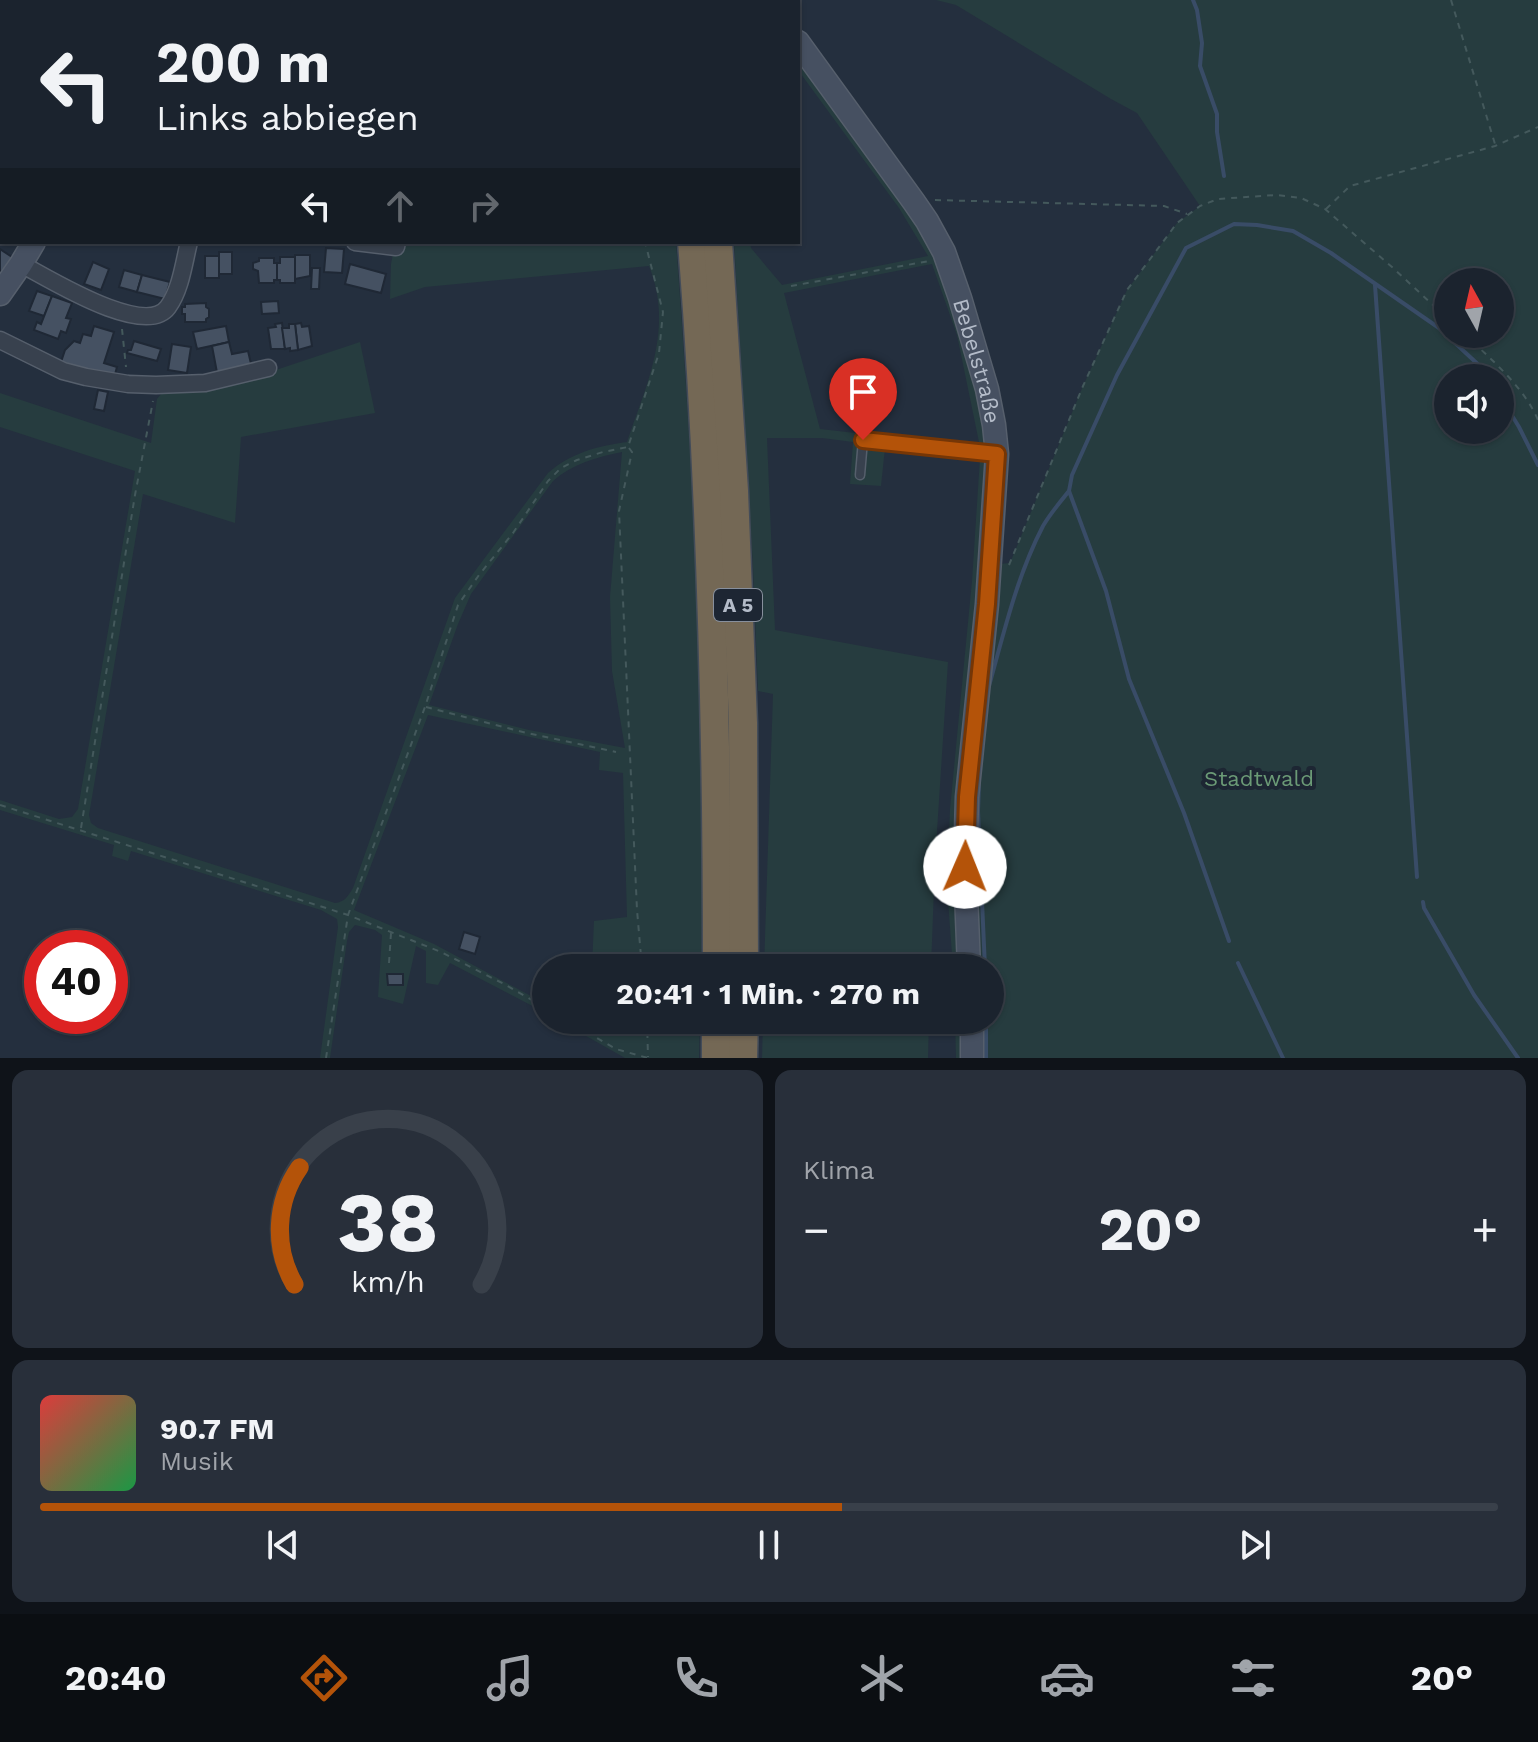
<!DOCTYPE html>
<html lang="de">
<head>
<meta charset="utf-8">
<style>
  body { margin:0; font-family:"Work Sans",sans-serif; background:#282f3a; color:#f1f3f6; height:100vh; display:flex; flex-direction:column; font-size:30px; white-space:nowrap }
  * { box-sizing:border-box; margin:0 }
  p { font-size:26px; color:#a0a4aa }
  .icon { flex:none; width:44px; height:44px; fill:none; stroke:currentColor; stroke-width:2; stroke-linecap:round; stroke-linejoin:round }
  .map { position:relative; height:1058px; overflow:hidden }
  .side { display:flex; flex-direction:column; gap:12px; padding:12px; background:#0f1319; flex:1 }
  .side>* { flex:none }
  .top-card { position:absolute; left:0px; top:0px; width:800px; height:244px; box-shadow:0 2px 6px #0004,0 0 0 2px #39404a; background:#1b232e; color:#f1f3f6; overflow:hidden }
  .needle { width:52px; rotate:352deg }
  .buttons { position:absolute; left:1434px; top:268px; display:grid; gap:16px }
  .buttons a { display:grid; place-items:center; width:80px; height:80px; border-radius:50%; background:#1b232e; box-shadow:0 2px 6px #0004,0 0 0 2px #39404a; font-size:40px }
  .speed { position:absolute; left:24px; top:930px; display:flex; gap:16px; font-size:40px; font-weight:700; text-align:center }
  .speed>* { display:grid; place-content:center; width:104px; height:104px; border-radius:50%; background:#1b232e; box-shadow:0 2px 6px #0004,0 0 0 2px #39404a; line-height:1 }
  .speed .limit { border:12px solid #d22; background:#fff; color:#111 }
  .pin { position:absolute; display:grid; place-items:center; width:68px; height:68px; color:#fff; margin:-82px -34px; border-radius:50% 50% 50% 0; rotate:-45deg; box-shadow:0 0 8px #0007 }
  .pin .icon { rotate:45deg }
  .me { position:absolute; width:88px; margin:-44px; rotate:1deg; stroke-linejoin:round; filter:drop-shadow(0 0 6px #0008) }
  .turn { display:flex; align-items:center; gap:28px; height:168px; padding:0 24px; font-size:36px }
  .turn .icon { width:104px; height:104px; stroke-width:2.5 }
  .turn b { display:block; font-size:56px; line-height:68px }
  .lanes { display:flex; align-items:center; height:76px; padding:0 24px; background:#0003; justify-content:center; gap:40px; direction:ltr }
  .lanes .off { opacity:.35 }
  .big { font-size:60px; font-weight:700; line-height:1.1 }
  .side .card { flex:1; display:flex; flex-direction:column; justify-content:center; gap:12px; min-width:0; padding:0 28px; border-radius:16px; background:#282f3a }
  .side .dial { align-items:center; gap:0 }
  .dial svg { height:208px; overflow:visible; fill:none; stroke:#39404a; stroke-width:7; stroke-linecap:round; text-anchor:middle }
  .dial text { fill:#f1f3f6; stroke:none }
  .song { display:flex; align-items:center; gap:24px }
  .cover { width:96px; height:96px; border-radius:12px; background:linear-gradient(135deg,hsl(0 70% 55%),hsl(140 70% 35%)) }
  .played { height:8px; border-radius:4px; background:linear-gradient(90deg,#b45309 55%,#39404a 55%) }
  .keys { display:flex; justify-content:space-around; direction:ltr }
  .heat { display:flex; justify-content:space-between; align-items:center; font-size:44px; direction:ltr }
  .side .tiles { flex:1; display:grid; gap:12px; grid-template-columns:1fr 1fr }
  .card:last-child { grid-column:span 2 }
  .trip { position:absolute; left:532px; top:954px; width:472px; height:80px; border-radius:40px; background:#1b232e; box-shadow:0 2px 6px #0004,0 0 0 2px #39404a; font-weight:700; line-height:80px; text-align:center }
  .tabs { display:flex; height:128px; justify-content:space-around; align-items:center; background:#0b0e12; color:#a0a4aa }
  .tabs .icon { width:56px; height:56px }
  .tabs .on { color:#b45309 }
  .tabs b { font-size:36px; color:#f1f3f6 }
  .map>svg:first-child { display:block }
</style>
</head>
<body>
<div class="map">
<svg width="1538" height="1058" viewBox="0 0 1538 1058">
  <rect width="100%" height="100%" fill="#242f3e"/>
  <g fill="#263c3f" fill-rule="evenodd">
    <path d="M 936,0 L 1538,0 L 1538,1058 L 956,1058 L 955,1020 L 990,1020 L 990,968 L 953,968 L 947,887 L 950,809 L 972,581 L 980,458 L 885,448 L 881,486 L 850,484 L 853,442 L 822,438 L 767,438 L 775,630 L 948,662 L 935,862 L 931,968 L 764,968 L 773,694 L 758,691 L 753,568 L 734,242 L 750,242 L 751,248 L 782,285 L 928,256 L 899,208 L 798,70 L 798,26 L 894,154 L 931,209 L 1004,430 L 1003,528 L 999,564 L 1010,563 L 1083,386 L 1127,290 L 1177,223 L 1200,206 L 1137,113 L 1111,99 L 956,5 ZM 932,264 L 957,335 L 980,447 L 820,429 L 784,293 ZM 1448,282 L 1500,282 L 1500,334 L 1448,334 ZM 1448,378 L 1500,378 L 1500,430 L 1448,430 Z"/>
    <path d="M 407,242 L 676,242 C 694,484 707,726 701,968 L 592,968 L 594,921 L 627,917 L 623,773 L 599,770 L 600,752 L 428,715 L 354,910 L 434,944 L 546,1004 L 546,1013 L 450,963 L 438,985 L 426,983 L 426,951 L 416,946 L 403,1004 L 378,997 L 382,935 L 375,930 L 355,925 L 349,932 L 347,941 L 330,1058 L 320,1058 L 338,927 L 337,919 L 321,910 L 131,851 L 128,861 L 112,856 L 114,845 L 0,810 L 0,800 L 59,819 L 72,817 L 78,809 L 135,471 L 0,427 L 0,393 L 151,443 L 157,399 L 162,393 L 240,382 L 360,342 L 375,413 L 241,437 L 235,523 L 143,494 L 89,815 L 91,823 L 98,828 L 335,903 C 345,902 348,896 353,888 L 455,598 L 548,473 C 571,453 597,446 627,442 C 647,383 674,328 649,266 L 425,287 L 390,299 L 391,264 L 393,254 L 403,248 ZM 622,452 L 610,597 L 612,671 L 625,748 L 529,730 L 429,705 L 458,624 L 471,594 L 553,481 C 572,464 597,457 622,452 Z"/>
    <polygon points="558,1020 576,1020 588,1026 589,1020 700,1020 699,1058 625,1058"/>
    <polygon points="763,1020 929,1020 928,1058 762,1058"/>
  </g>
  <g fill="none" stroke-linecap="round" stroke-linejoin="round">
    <g stroke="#394c67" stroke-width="4">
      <polyline points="1193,0 1197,10 1202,43 1200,66 1217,114 1217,132 1224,176"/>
      <polyline points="1375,285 1417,877"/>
      <polyline points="1500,396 1519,427 1538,465"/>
      <path d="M 989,686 C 1004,632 1017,576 1043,526 C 1050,514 1060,502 1069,491"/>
      <polyline points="979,783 978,811 985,968"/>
      <polyline points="1423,902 1424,908 1474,995 1518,1058"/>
      <polyline points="1229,941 1184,813 1129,679 1106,591 1069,491 1072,475 1117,375 1186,248 1234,224 1257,225 1293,231 1331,253 1439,328 1483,369 1489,378"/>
      <polyline points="1238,963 1283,1058"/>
      <polyline points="986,1058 986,1020"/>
    </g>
  </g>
  <g fill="#455162" stroke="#1f2835" stroke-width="2">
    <polygon points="326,248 344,249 342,273 324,272"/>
    <polygon points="0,249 15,259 4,274 0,271"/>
    <rect x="219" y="252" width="13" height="22"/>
    <polygon points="295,255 310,255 310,276 295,279"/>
    <rect x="205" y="256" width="14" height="22"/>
    <polygon points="280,257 295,257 295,283 280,283 280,280 277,280 277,263 280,263"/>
    <polygon points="259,258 274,258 274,263 277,263 277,280 274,280 274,283 259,283 258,271 253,269 253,263 259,261"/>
    <polygon points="93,262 109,269 101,290 84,284"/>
    <polygon points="350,264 386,274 381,293 345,284"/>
    <polygon points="312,268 320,268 319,289 311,289"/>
    <polygon points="124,270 142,275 137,292 119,287"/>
    <polygon points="142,275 170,282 165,299 137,292"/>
    <polygon points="37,291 52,296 44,316 29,311"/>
    <polygon points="52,296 72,303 66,318 71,319 66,333 61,331 58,339 34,330 37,322 41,324"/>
    <polygon points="278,301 279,313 262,314 261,302"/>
    <polygon points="206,303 206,307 209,309 209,317 206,319 206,322 185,322 185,314 182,314 182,307 185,307 185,304"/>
    <polygon points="282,323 285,349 271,349 268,328 276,327 275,324"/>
    <polygon points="301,323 302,327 309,326 312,346 298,350 295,324"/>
    <polygon points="289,324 295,324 298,350 290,351 290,348 285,349 282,328 289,328"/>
    <polygon points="94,326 114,332 104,363 117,367 114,378 61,362 65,350 74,341 80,343 83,334 91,336"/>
    <polygon points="226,326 229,342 197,349 193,332"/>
    <polygon points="134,341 161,349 157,361 127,353 128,350 131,350"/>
    <polygon points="229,342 232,354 248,351 252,368 218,378 212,346"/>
    <polygon points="172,344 191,347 187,373 168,370"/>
    <polygon points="98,390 108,392 104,411 94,409"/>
    <polygon points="464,932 480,937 475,954 459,949"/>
    <polygon points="387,974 403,974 403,985 388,985"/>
  </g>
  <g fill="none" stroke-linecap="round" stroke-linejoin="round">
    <defs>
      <g id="lane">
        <polyline points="403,2 403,0"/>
        <polyline points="860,475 863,440 996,454"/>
      </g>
      <g id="street">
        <polyline points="355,242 396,247 397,242"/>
        <path d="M 21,264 C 48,278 145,339 168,307 C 181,289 184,262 189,242"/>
        <polyline points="0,340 63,371 86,377 128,384 156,385 205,383 268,368"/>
      </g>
      <g id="secondary">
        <polyline points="47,0 49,2"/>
        <polyline points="770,0 771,2"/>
        <polyline points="263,2 264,0"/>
        <path id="s1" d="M 798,42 L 914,202 L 927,221 L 944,252 L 960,298 L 987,389 L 994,425 L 997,454 L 987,604 L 967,797 L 965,867 L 969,968"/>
        <polyline points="0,294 21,264 34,242"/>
        <polyline points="972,1020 972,1058"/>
      </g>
      <g id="highway">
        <polyline points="670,0 670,2"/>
        <polyline points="697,0 697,2"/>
        <path d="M 692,242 C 711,484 717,726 717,968"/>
        <polyline points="718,242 734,491 743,723 744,968"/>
        <polyline points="716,1058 716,1020"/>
        <polyline points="743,1058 744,1020"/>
      </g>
    </defs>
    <use href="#lane" stroke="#565f6c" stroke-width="11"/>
    <use href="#street" stroke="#565f6c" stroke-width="19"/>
    <use href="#secondary" stroke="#565f6c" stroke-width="25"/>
    <use href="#highway" stroke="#434c59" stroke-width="31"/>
    <g stroke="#44595c" stroke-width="2" stroke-dasharray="6 6" stroke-linecap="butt">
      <polyline points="1451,0 1495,144"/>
      <polyline points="935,200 1164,206 1187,214"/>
      <polyline points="1326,209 1350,186 1495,146 1538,127"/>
      <polyline points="791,286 929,261"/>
      <polyline points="122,329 126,367"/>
      <path d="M 1464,334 C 1490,358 1524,387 1538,420"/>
      <polyline points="629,448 632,452 619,511 637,910 642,968"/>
      <polyline points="1009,565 1083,386 1127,290 1177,223 1200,206 1218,199 1276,195 1301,198 1325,209 1392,267 1448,319"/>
      <polyline points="426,707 527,733 616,752"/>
      <polyline points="0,805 348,915 441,952 504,984 546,1008"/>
      <polyline points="81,828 135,495 153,401"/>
      <polyline points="389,963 391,933"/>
      <polyline points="566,1020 616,1049 648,1058"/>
      <polyline points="647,1020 648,1057"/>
      <polyline points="326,1058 348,915 425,707 458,605 479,575 513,533 548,481 561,468 577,460 603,452 628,447 659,353 663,312 645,242"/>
    </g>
    <use href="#lane" stroke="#38414e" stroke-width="8"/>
    <use href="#street" stroke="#38414e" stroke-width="16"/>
    <use href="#secondary" stroke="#465061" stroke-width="22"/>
    <use href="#highway" stroke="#746855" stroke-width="28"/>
  </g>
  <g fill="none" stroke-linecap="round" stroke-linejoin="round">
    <defs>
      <polyline id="route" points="863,440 997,454 987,604 967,797 965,867"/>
    </defs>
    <use href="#route" stroke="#753606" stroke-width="20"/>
    <use href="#route" stroke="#b45309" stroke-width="14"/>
  </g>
  <g text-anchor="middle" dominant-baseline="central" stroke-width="8" stroke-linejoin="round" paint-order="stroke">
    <rect fill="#1d2633" stroke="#878f9c" stroke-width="2" x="714" y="589" width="48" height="32" rx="6"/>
    <g font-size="20" font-weight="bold" fill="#b4bcc9">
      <text x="738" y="605">A 5</text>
    </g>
    <g font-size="22" fill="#b4bcc9" stroke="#1d2633">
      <text stroke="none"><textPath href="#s1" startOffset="370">Bebelstraße</textPath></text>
    </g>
    <g font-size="22" fill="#6b9a76" stroke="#1d2633">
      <text x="1259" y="778">Stadtwald</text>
    </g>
  </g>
</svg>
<div class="buttons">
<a><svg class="needle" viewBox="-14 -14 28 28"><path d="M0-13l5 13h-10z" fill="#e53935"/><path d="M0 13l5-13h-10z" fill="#a0a4aa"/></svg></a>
<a><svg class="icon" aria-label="sound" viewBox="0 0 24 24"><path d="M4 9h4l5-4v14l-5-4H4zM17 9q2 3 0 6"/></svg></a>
</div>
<div class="speed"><div class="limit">40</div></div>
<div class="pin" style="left:863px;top:440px;background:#d93025"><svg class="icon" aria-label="arrive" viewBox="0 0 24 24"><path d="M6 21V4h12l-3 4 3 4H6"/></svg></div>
<svg class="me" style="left:965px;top:867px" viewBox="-20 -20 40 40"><circle r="19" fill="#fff"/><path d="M0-13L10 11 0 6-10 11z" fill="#b45309"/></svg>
<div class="trip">20:41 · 1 Min. · 270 m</div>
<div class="top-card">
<div class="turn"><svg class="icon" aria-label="left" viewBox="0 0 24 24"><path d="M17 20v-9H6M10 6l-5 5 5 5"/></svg><div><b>200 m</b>Links abbiegen</div></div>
<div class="lanes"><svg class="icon" aria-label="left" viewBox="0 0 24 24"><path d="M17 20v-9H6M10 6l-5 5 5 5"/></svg><svg class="icon off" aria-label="ahead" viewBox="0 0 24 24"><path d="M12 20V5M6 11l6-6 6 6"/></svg><svg class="icon off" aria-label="right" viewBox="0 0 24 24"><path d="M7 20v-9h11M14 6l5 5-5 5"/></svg></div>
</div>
</div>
<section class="side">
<div class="tiles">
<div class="card dial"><svg viewBox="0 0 100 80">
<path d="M14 69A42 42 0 1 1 86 69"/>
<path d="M14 69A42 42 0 0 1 16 24" stroke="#b45309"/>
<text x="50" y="56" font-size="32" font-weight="700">38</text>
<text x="50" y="72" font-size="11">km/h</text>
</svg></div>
<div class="card"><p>Klima</p>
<div class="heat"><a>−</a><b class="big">20°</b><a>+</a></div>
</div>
<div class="card">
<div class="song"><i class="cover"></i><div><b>90.7 FM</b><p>Musik</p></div></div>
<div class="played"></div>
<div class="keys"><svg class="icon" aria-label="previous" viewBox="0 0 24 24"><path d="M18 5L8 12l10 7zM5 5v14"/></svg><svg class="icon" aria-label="pause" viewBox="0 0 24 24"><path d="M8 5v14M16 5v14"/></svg><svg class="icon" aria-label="next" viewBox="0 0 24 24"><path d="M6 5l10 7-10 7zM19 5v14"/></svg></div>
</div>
</div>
</section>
<nav class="tabs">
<b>20:40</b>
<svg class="icon on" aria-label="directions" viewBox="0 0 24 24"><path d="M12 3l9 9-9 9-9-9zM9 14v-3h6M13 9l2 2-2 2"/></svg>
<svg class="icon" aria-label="music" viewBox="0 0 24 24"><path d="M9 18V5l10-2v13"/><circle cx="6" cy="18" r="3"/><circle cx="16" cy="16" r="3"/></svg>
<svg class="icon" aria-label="phone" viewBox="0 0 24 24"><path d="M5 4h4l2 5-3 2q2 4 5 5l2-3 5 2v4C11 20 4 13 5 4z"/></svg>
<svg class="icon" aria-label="climate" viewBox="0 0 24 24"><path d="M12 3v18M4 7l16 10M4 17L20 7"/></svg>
<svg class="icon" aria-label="car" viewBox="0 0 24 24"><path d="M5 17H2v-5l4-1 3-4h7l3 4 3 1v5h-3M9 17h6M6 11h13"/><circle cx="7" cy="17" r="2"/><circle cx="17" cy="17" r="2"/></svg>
<svg class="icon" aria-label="filters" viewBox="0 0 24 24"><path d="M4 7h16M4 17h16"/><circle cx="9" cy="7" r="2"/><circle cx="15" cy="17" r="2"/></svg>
<b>20°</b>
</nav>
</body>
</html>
